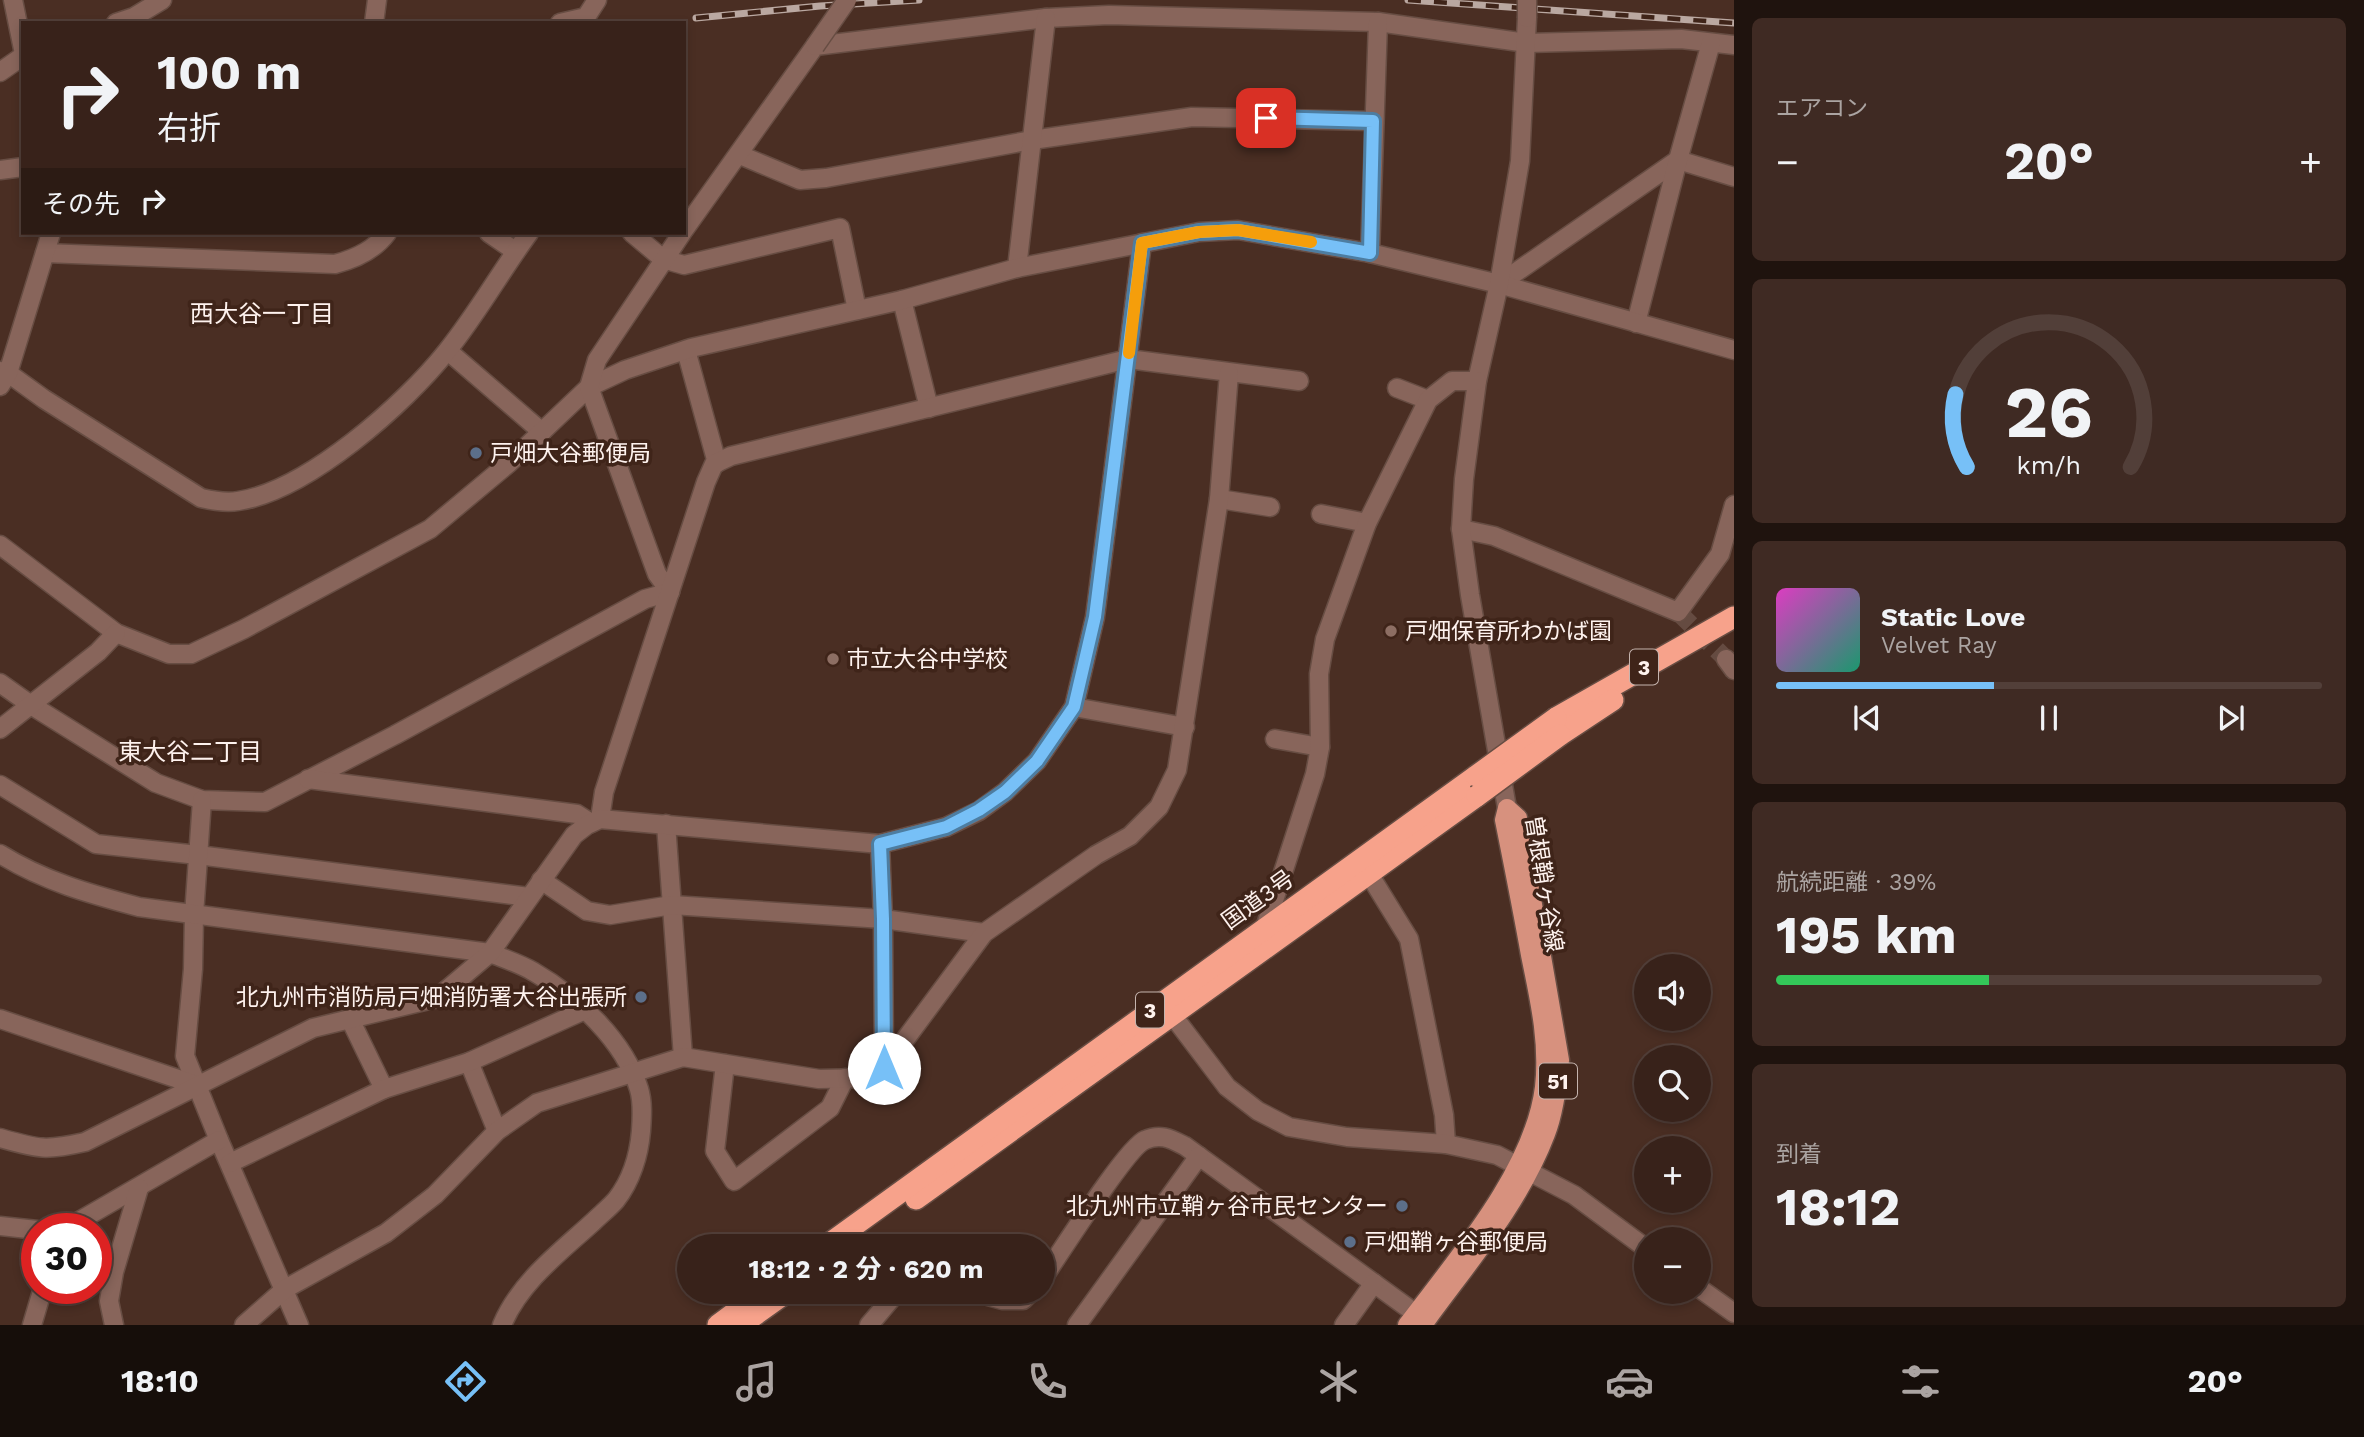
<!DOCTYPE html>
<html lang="ja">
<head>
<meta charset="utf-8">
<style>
  body { margin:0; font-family:"Work Sans","Noto Sans JP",sans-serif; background:#3f2a23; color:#f1f3f6; height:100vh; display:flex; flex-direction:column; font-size:26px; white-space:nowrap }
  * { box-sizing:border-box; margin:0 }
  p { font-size:23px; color:#aba4a2 }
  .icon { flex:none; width:38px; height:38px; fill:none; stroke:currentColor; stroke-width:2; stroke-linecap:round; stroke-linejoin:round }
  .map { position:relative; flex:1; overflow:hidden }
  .side { display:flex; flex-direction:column; gap:18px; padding:18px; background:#1f130e; width:630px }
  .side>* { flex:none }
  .banner { position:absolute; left:21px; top:21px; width:665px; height:214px; border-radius:0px; box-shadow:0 4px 10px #0003,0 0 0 2px #523f39; background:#38221a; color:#f1f3f6; overflow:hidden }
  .controls { position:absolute; left:1634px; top:954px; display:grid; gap:14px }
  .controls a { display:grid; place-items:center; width:77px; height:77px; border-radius:50%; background:#38221a; box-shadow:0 4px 10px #0003,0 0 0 2px #523f39; font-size:35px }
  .speed { position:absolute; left:21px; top:1213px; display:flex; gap:14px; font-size:35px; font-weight:700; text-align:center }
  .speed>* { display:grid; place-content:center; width:91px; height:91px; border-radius:50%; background:#38221a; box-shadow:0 4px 10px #0003,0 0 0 2px #523f39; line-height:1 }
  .speed .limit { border:10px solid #d22; background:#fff; color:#111 }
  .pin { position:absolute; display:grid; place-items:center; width:60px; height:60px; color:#fff; margin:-30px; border-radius:14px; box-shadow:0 4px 10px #0006 }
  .me { position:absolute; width:77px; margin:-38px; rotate:0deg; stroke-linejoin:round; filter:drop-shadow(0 0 5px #0008) }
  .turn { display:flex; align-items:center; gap:24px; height:147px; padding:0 21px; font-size:32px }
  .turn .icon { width:91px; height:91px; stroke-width:2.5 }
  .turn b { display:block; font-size:49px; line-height:60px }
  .then { display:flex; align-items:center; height:66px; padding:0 21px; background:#0003; gap:14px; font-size:26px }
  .big { font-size:52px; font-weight:700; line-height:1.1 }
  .side .widget { flex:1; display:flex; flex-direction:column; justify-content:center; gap:10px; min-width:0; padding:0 24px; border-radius:10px; background:#3f2a23 }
  .side .dial { align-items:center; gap:0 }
  .dial svg { height:182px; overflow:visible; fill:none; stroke:#523f39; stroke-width:7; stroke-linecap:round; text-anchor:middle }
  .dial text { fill:#f1f3f6; stroke:none }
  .song { display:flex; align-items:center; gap:21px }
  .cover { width:84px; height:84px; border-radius:10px; background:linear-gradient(135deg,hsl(310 70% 55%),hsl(160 70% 35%)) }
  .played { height:7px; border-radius:4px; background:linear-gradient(90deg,#77c0f7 40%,#523f39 40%) }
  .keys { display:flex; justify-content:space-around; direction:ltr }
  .heat { display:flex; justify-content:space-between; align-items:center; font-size:38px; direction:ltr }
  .charge { height:10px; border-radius:5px; background:linear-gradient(90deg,#34c759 39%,#523f39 0) }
  .trip { position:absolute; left:677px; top:1234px; width:378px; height:70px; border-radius:35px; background:#38221a; box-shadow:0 4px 10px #0003,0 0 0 2px #523f39; font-weight:700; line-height:70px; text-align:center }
  .tab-bar { display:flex; height:112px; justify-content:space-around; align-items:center; background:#160e0a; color:#aba4a2 }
  .tab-bar .icon { width:49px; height:49px }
  .tab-bar .active { color:#77c0f7 }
  .tab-bar b { font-size:32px; color:#f1f3f6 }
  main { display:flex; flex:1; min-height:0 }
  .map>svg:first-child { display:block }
</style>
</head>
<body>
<main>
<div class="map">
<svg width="1734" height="1325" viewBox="0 0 1734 1325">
  <rect width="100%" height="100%" fill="#4a2e23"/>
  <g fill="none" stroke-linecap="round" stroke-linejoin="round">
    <polyline stroke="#654b41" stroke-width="18" stroke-dasharray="18 9" stroke-linecap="butt" points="1678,612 1726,659"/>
    <defs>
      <g id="minor">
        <polyline points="13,0 23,49"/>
        <polyline points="116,23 134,17 162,0"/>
        <polyline points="374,23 377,0"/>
        <polyline points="560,23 586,17 597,0"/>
        <polyline points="0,72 23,56"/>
        <polyline points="740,155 800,180 826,178 1032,140 1192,117 1373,121"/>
        <polyline points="1678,160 1734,177"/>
        <polyline points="0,170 23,167"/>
        <polyline points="684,230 815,46 1046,18 1109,15 1378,22 1527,43 1681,39 1734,45"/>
        <polyline points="489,233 515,251"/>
        <polyline points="632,233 663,259 684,265 840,228 857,310"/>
        <path d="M 45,253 L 335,264 C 355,259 375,249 387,233"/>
        <polyline points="1370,253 1378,22"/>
        <polyline points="1017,268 1046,18"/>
        <polyline points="1499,284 1678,160"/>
        <polyline points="902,300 929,408"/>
        <polyline points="1636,323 1678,160 1711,43"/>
        <polyline points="686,350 717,463"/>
        <polyline points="448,351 542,432"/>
        <path d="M 0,371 L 8,373 L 44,399 L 201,498 C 214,501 226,503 238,501 C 307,491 405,404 447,351 C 477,314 501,271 529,233"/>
        <polyline points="0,386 8,373 51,233"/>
        <polyline points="1397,388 1428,400"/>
        <polyline points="1219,499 1270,507"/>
        <polyline points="1321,514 1367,523"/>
        <polyline points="1461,529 1494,536 1678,612 1720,554 1734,505"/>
        <polyline points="0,545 116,633 169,654 191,654 244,629 430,529 509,463 589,387 625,370 691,348 902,300 1017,268 1199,232 1238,230 1370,253 1499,284 1734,350"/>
        <polyline points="670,592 657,574 589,387 597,360 682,233"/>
        <polyline points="1726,659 1734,670"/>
        <polyline points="0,683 31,705 156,783 202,800 265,802 395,735 645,599 670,592"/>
        <polyline points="1074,707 1185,727"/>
        <polyline points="0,729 98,652 116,633"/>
        <polyline points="1275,739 1320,747"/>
        <polyline points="308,779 577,814 591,823"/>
        <polyline points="0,785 96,844 198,855 529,897"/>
        <polyline points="202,800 194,915 193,969 185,1056 219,1140 299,1325"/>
        <polyline points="1507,808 1470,595 1461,529 1464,479 1477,381 1499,284 1520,161 1527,18"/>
        <polyline points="600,819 604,792 706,482 714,464 731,456 1128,359 1299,381"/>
        <polyline points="666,824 683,1057"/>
        <polyline points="880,844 883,919 884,1068 886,1070"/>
        <path d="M 0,854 C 43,881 90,894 139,907 L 490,953 C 505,959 521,964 534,972 C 577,997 624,1040 639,1089 C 643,1102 642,1117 641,1131 C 639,1155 631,1181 616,1200 C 609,1208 600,1215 593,1222 C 559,1253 520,1282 502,1325"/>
        <polyline points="1369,874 1409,939 1444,1115 1446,1144"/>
        <polyline points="541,880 587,911 610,915 672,905 883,919 984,933"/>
        <polyline points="1265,928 1315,774 1320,747 1319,674 1325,639 1367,523 1428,400 1452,381 1477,381"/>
        <polyline points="1164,1004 1227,1087 1258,1111 1289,1127 1347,1137 1446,1144 1497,1155 1574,1195 1647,1249"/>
        <polyline points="0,1019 196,1085"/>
        <polyline points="350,1019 384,1089"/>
        <polyline points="469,1062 497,1131"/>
        <polyline points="725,1064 715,1151 734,1181 830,1108 845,1078"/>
        <path d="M 0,1138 C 39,1149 45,1151 85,1142 L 313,1028 L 437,998 L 490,953 L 574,835 L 587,825 L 600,819 L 880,844 L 946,827 L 979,811 L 1005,792 L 1037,761 L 1074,707 L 1095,617 L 1142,243"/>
        <polyline points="230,1163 384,1089 469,1062 585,1010"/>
        <polyline points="0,1226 37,1230"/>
        <polyline points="67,1228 219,1140"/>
        <path d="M 1043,1278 C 1059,1255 1127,1147 1145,1140 C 1161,1133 1171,1139 1185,1146 L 1426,1321"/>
        <polyline points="1699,1288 1734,1313"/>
        <polyline points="973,1292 1002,1300 1023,1300 1031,1292"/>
        <polyline points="32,1325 43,1288"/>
        <polyline points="114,1325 109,1301 114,1272 139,1188"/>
        <polyline points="244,1325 285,1289 386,1233 435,1195 497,1131 537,1103 683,1057 819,1079 870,1078 884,1068 984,933 1096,855 1130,836 1159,807 1177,770 1219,499 1229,373"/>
        <polyline points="869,1325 897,1292"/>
        <polyline points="1077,1325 1199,1156"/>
        <polyline points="1344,1325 1374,1283"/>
      </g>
      <path id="major" d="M 1407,1325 C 1456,1260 1534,1170 1544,1087 C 1549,1042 1539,999 1530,955 C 1522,910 1513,865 1504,820 L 1507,808 L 1518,818 L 1560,1060 C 1558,1084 1555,1111 1546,1134 C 1519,1205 1467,1264 1423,1325"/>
      <g id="highway">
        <polyline points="1556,718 1734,617"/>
        <polyline points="1560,735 1613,700"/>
        <polyline points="916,1199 1477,796"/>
        <polyline points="826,1246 1476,776"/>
        <polyline points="718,1325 753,1299"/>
        <polyline points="741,1325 787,1292"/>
      </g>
    </defs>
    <use href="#minor" stroke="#674d43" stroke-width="21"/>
    <use href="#major" stroke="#674d43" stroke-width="21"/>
    <use href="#highway" stroke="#674d43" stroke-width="24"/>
    <use href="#minor" stroke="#88655b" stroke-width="18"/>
    <use href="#major" stroke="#d7917e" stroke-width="18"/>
    <use href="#highway" stroke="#f7a28b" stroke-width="21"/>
    <defs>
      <g id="rail">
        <polyline points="1408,0 1734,23"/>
        <polyline points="696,18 820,6 919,0"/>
      </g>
    </defs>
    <use href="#rail" stroke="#baa8a1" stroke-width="7"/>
    <use href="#rail" stroke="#3f2419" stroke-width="4.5" stroke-dasharray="13" stroke-linecap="butt"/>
    <defs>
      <g id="minor-bridge">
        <polyline points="1527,0 1527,18"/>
        <polyline points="815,46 847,0"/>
      </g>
      <g id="highway-bridge">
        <polyline points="1476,776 1556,718"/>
        <polyline points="1477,796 1560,735"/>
      </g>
    </defs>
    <use href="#minor-bridge" stroke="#674d43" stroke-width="21" stroke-linecap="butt"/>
    <use href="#highway-bridge" stroke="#674d43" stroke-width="24" stroke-linecap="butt"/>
    <use href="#minor-bridge" stroke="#88655b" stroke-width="18"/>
    <use href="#highway-bridge" stroke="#f7a28b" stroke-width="21"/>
  </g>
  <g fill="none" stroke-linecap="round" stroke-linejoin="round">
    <defs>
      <polyline id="route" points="884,1068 883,919 880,844 946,827 979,810 1005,792 1037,761 1074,707 1095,617 1142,243 1199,232 1238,230 1370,253 1373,121 1266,118"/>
    </defs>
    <use href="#route" stroke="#4d7da1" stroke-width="18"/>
    <use href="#route" stroke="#77c0f7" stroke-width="12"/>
    <polyline stroke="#f59e0b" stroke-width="12" points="1129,353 1142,243 1199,232 1238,230 1311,242"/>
  </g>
  <g fill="#5c6f8a" stroke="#3f2419" stroke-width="2.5">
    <circle cx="476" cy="453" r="7"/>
    <circle cx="641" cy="997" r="7"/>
    <circle cx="1402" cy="1206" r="7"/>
    <circle cx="1350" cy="1242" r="7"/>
  </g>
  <g fill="#8d6e63" stroke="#3f2419" stroke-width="2.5">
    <circle cx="1391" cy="631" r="7"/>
    <circle cx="833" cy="659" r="7"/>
  </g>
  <g text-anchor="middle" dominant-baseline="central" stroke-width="7" stroke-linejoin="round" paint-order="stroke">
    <g fill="#3f2419" stroke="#c5b4ae" stroke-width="2">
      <rect x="1630" y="649.5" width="28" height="35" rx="5"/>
      <rect x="1136" y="992.5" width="28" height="35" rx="5"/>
      <rect x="1539" y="1063.5" width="38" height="35" rx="5"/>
    </g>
    <g font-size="21" font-weight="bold" fill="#fef2ee">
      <text x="1644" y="667">3</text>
      <text x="1150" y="1010">3</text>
      <text x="1558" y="1081">51</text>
    </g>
    <g font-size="23" fill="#fef2ee" stroke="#3f2419" text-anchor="start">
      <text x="490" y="453">戸畑大谷郵便局</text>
      <text x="1405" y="631">戸畑保育所わかば園</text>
      <text x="847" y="659">市立大谷中学校</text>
      <text x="627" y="997" text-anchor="end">北九州市消防局戸畑消防署大谷出張所</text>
      <text x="1388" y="1206" text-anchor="end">北九州市立鞘ヶ谷市民センター</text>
      <text x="1364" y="1242">戸畑鞘ヶ谷郵便局</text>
    </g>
    <g font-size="23" fill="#fef2ee" stroke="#3f2419">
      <text transform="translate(1544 884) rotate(81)">曽根鞘ヶ谷線</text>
      <text transform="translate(1258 900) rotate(-36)">国道3号</text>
    </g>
    <g font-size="24" fill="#fef2ee" stroke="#3f2419">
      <text x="262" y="314">西大谷一丁目</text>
      <text x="190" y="752">東大谷二丁目</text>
    </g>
  </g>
</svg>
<div class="controls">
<a><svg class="icon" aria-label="sound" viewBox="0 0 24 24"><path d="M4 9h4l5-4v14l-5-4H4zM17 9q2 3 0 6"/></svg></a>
<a><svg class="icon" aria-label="search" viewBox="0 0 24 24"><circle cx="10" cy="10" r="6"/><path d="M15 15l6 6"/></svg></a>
<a>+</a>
<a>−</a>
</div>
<div class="speed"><div class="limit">30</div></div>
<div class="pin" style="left:1266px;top:118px;background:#d93025"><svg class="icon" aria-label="arrive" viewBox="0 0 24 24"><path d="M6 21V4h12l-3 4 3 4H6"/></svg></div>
<svg class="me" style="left:884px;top:1068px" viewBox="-20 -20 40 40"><circle r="19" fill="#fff"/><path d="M0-13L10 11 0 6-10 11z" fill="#77c0f7"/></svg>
<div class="trip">18:12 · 2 分 · 620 m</div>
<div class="banner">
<div class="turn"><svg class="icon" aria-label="right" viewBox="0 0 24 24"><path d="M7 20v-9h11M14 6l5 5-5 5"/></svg><div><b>100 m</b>右折</div></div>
<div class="then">その先<svg class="icon" aria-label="right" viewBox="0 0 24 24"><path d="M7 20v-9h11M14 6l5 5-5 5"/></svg></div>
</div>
</div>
<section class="side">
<div class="widget"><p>エアコン</p>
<div class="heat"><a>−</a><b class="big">20°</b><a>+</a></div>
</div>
<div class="widget dial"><svg viewBox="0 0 100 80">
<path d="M14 69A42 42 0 1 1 86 69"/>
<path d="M14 69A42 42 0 0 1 9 37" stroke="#77c0f7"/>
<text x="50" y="56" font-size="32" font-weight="700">26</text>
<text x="50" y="72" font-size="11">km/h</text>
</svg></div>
<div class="widget">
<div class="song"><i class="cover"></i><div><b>Static Love</b><p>Velvet Ray</p></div></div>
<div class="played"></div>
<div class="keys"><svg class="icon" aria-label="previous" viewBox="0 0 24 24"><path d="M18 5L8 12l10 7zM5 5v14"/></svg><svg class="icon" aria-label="pause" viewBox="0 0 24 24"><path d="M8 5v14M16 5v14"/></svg><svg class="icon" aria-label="next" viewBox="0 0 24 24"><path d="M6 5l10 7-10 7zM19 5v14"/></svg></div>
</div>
<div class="widget"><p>航続距離 · 39%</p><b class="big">195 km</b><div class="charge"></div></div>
<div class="widget"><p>到着</p><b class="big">18:12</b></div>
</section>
</main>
<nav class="tab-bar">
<b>18:10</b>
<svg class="icon active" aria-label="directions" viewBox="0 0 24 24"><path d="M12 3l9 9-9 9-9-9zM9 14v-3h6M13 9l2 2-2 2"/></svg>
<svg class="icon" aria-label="music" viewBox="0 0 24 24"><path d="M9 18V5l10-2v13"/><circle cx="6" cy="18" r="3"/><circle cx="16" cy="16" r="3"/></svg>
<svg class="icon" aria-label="phone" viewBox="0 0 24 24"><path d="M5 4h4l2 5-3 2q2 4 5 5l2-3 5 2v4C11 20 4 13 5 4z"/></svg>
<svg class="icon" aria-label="climate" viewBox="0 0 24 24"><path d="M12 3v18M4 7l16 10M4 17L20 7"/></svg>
<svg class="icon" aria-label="car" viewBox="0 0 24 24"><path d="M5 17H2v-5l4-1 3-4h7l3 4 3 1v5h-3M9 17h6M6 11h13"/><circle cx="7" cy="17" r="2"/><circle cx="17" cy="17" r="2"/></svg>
<svg class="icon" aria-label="filters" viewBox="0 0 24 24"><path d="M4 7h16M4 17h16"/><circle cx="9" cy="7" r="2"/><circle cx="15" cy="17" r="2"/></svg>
<b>20°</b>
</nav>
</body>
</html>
